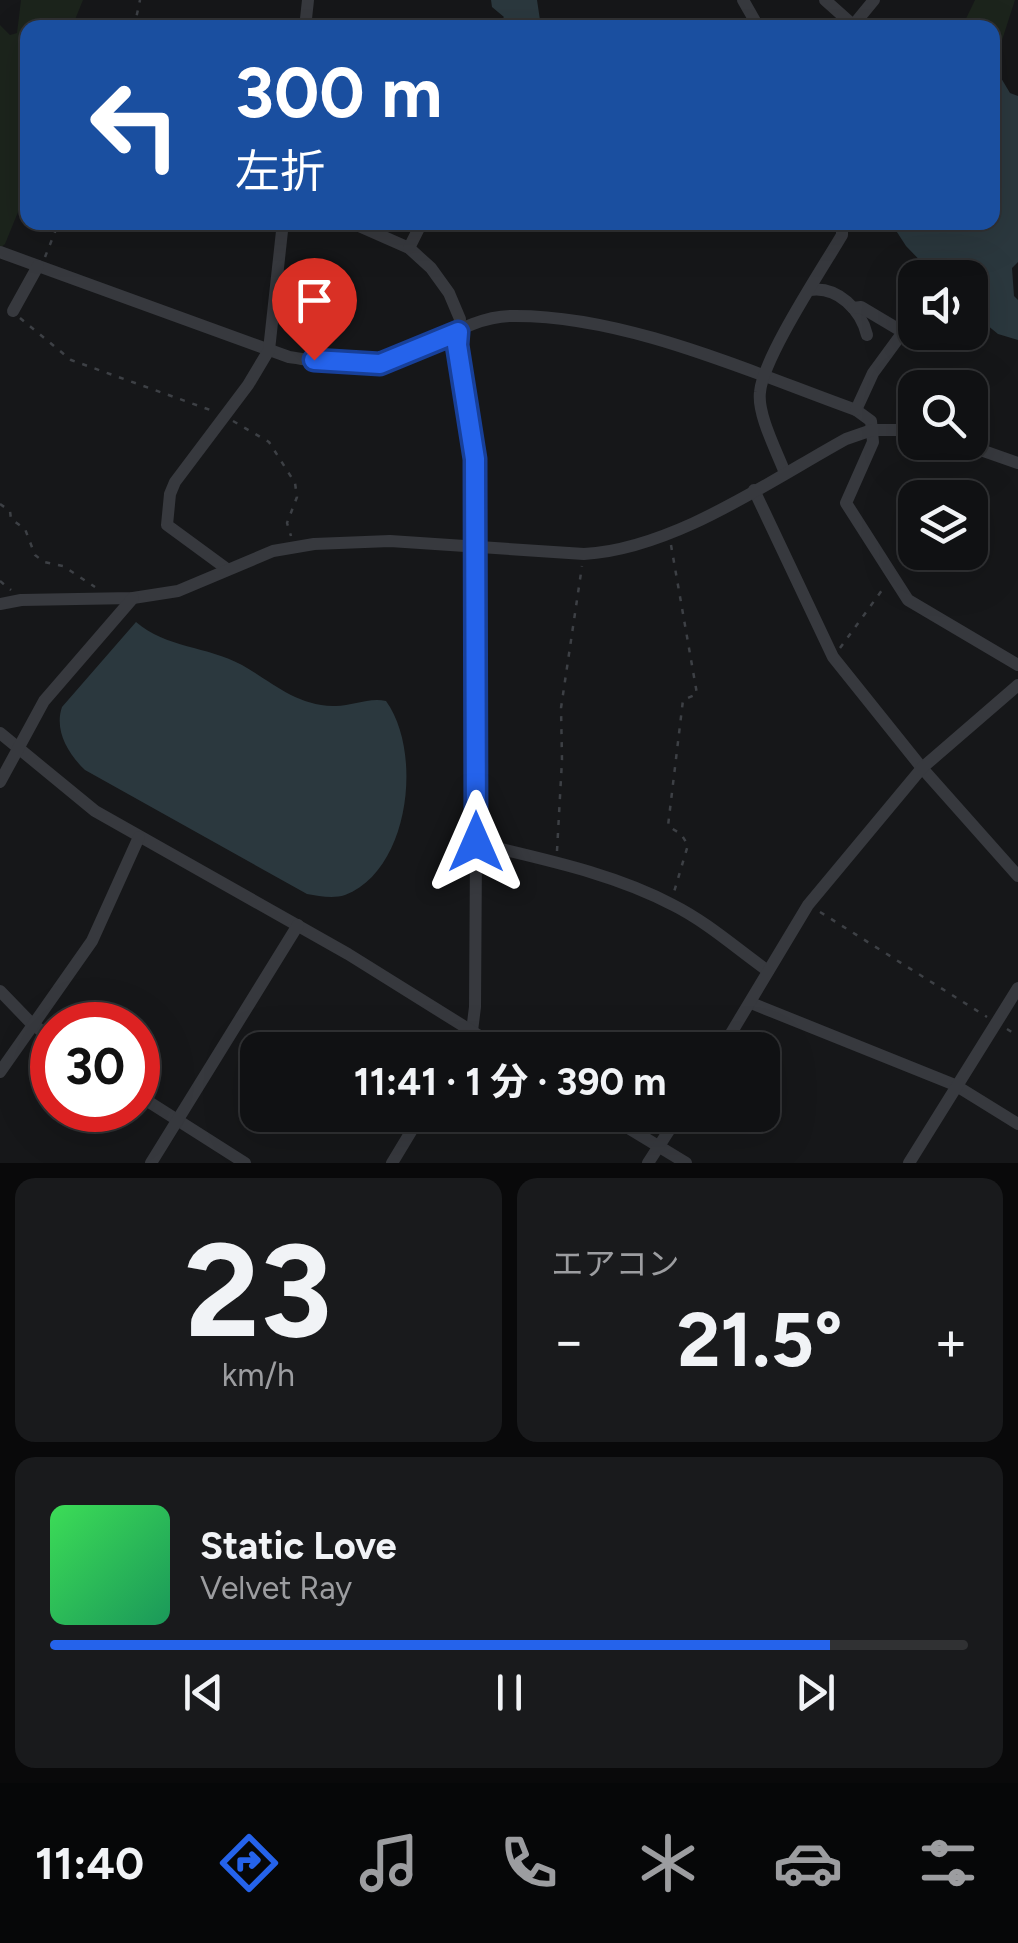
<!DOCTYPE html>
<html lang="ja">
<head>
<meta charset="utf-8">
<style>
  body { margin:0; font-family:Figtree,"Noto Sans JP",sans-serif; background:#191a1c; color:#f1f3f6; height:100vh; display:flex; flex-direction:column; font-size:38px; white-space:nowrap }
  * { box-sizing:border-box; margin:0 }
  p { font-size:32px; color:#9c9da0 }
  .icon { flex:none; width:55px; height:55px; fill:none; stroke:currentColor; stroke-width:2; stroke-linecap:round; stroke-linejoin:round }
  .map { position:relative; height:1163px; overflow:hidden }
  .drawer { display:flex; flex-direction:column; gap:15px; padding:15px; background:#09090a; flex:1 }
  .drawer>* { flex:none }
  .hud { position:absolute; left:20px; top:20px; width:980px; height:210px; border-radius:20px; box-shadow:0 10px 40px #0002,0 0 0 2px #303133; background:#1a4fa0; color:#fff; overflow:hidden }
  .tools { position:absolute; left:898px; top:260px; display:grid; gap:20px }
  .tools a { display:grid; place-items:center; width:90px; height:90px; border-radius:20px; background:#101113; box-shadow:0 10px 40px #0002,0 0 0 2px #303133; font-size:50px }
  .speed { position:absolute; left:30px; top:1002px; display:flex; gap:20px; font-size:50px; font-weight:700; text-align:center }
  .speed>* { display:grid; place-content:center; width:130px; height:130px; border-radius:50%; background:#101113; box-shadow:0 10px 40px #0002,0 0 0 2px #303133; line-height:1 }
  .speed .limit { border:15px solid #d22; background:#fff; color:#111 }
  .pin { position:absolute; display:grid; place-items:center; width:85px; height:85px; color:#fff; margin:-102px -42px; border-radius:50% 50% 50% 0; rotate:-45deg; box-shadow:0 0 10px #0007 }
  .pin .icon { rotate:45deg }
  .me { position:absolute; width:110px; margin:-55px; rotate:0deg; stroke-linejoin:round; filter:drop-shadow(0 0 8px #0008) }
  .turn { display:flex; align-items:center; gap:35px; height:210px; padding:0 50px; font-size:45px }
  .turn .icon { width:130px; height:130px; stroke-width:2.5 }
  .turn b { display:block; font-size:70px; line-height:85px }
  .big { font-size:75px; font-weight:700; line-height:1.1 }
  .drawer .widget { flex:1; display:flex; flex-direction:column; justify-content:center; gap:15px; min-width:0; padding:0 35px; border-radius:20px; background:#191a1c }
  .drawer .dial { align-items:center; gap:0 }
  .dial b { font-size:130px; line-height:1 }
  .song { display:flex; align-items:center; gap:30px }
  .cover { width:120px; height:120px; border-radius:15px; background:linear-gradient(135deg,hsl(130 70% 55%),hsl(150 70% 35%)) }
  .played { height:10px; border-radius:5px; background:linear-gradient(90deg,#2563eb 85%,#303133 85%) }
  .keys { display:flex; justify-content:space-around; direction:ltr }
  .heat { display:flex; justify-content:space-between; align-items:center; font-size:55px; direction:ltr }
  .drawer .tiles { flex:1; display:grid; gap:15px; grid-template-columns:1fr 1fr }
  .widget:last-child { grid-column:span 2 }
  .trip { position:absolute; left:240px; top:1032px; width:540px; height:100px; border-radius:20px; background:#101113; box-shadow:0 10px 40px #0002,0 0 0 2px #303133; font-weight:700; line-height:100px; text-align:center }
  .dock { display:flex; height:160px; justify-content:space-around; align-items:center; background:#060708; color:#9c9da0 }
  .dock .icon { width:70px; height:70px }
  .dock .selected { color:#2563eb }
  .dock b { font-size:45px; color:#f1f3f6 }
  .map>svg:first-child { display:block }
</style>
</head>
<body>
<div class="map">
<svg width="1018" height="1163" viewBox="0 0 1018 1163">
  <rect width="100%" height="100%" fill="#161719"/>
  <g fill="#1c241c">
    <polygon points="21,0 83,0 72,27 28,28 28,152 24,164 27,190 5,244 0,248 0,25 10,35 17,33"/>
    <polygon points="975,0 1015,0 993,68 992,28 962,27"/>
  </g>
  <g fill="#2b383e">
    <polygon points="537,0 540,20 550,27 495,27 504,17 492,7 491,0"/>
    <polygon points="992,73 998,73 1010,93 1018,96 1018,262 1012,268 1014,296 1018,300 1018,340 998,334 970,311 970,278 936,277 906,246 895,229 911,223 992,222"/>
    <path d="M 136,622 C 166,648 207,646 242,665 C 272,682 295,705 333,706 C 351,707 368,697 386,701 C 423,752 410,870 345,895 C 333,899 319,896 307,894 L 85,770 C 68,754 54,730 62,707 Z"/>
  </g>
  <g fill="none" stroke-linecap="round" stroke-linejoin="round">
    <g stroke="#3d4045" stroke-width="2.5" stroke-dasharray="5 8" stroke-linecap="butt">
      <polyline points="136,23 152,28"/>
      <polyline points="134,28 140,0"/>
      <polyline points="45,257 59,222"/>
      <polyline points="20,318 71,360 213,411"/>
      <polyline points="233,421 269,442 295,483 297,497 287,523 291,536"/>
      <polyline points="0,504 10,511 11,519 25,529 35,555 44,562 63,566 95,587"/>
      <polyline points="671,545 697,694 683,700 668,826 681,834 688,845 674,892"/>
      <polyline points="0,581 11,590"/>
      <polyline points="840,648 885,586"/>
      <polyline points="557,851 562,760 561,708 582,566"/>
      <polyline points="820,912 987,1017"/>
      <polyline points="1007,1029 1018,1036"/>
    </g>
    <g stroke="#37393e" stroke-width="12">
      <polyline points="743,0 759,28"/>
      <polyline points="825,0 853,25"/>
      <polyline points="305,28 308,0"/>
      <polyline points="851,28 874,0"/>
      <polyline points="350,222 409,248 431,268 449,293 460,319 457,345 475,459 478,548 475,1007 472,1031 461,1050"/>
      <polyline points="409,248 422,222"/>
      <path d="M 0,252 L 289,357 C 318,361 352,369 381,364 C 425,355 464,317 510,316 C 624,314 750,372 856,410 L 871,421 L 873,442 L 846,503 L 908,600 L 1018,665"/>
      <path d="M 810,290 C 838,286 861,310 867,335"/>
      <polyline points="853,308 861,307 903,332 873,373 856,410"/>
      <polyline points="13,311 38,266"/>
      <polyline points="958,442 1018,463"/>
      <path d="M 785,473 C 777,452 757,414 760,392 C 763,358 822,269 842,235 L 842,222"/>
      <polyline points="754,490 833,657 922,768 1018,876"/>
      <polyline points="227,569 167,525 170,494 175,482 248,385 269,350 283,222"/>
      <path d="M 0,604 L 21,600 L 133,598 L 178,591 L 273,551 L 314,544 L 390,541 L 584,554 C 673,549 768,482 846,439 L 872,430 L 915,430"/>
      <polyline points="0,733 95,811 348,954 502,1050"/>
      <polyline points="0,782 44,701 133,598"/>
      <path d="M 476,843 C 542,859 613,873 673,905 C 707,922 737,949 768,971"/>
      <polyline points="0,991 32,1024 52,1038"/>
      <polyline points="751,1003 955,1085 1018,1124"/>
      <polyline points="721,1050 808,905 922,768 1018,685"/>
      <polyline points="0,1072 92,941 139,837"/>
      <polyline points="138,1095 245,1163"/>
      <polyline points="607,1115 686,1163"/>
      <polyline points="151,1163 298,925"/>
      <polyline points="392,1163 421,1115"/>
      <polyline points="648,1163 679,1115"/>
      <polyline points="909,1163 1018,988"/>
    </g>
  </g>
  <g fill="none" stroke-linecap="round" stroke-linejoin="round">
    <defs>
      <polyline id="route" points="314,360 380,364 458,332 457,345 475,459 476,842"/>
    </defs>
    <use href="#route" stroke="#184099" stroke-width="25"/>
    <use href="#route" stroke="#2563eb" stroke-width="18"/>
  </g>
</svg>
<div class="tools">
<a><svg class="icon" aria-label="sound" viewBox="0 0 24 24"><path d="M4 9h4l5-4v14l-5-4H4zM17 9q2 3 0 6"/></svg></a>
<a><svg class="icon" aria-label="search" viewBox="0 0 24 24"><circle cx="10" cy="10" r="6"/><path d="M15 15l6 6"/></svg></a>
<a><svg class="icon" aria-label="layers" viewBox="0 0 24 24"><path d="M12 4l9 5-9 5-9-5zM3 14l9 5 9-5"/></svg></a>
</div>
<div class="speed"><div class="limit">30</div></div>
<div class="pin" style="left:314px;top:360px;background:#d93025"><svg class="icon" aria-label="arrive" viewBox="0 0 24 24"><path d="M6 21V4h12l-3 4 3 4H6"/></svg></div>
<svg class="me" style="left:476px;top:842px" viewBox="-20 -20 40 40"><path d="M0-17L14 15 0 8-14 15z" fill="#2563eb" stroke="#fff" stroke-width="4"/></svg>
<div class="trip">11:41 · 1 分 · 390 m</div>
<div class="hud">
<div class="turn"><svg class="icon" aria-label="left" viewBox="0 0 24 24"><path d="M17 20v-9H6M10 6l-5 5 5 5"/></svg><div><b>300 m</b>左折</div></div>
</div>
</div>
<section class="drawer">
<div class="tiles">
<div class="widget dial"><b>23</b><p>km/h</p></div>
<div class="widget"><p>エアコン</p>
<div class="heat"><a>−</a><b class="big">21.5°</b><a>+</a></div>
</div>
<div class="widget">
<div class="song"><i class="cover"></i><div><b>Static Love</b><p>Velvet Ray</p></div></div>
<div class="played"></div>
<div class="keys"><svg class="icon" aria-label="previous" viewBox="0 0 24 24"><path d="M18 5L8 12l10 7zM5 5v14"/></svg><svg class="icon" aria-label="pause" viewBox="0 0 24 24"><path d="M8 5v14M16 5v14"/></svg><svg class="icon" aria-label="next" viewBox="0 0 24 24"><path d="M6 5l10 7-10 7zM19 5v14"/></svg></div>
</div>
</div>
</section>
<nav class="dock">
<b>11:40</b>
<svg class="icon selected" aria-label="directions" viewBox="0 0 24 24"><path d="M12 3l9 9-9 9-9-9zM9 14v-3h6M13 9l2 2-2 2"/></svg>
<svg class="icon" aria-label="music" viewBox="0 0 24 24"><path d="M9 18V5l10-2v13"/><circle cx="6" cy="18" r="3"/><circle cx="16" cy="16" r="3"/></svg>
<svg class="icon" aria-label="phone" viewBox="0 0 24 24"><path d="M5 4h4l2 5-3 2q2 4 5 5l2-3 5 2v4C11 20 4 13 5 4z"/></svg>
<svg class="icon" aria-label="climate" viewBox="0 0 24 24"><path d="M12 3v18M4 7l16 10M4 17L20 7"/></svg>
<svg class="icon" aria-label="car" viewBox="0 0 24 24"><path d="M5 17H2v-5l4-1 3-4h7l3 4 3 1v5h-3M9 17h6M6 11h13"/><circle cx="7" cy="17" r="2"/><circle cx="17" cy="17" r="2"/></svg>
<svg class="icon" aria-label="filters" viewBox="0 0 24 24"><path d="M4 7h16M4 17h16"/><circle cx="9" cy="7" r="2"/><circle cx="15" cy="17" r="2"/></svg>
</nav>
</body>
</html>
